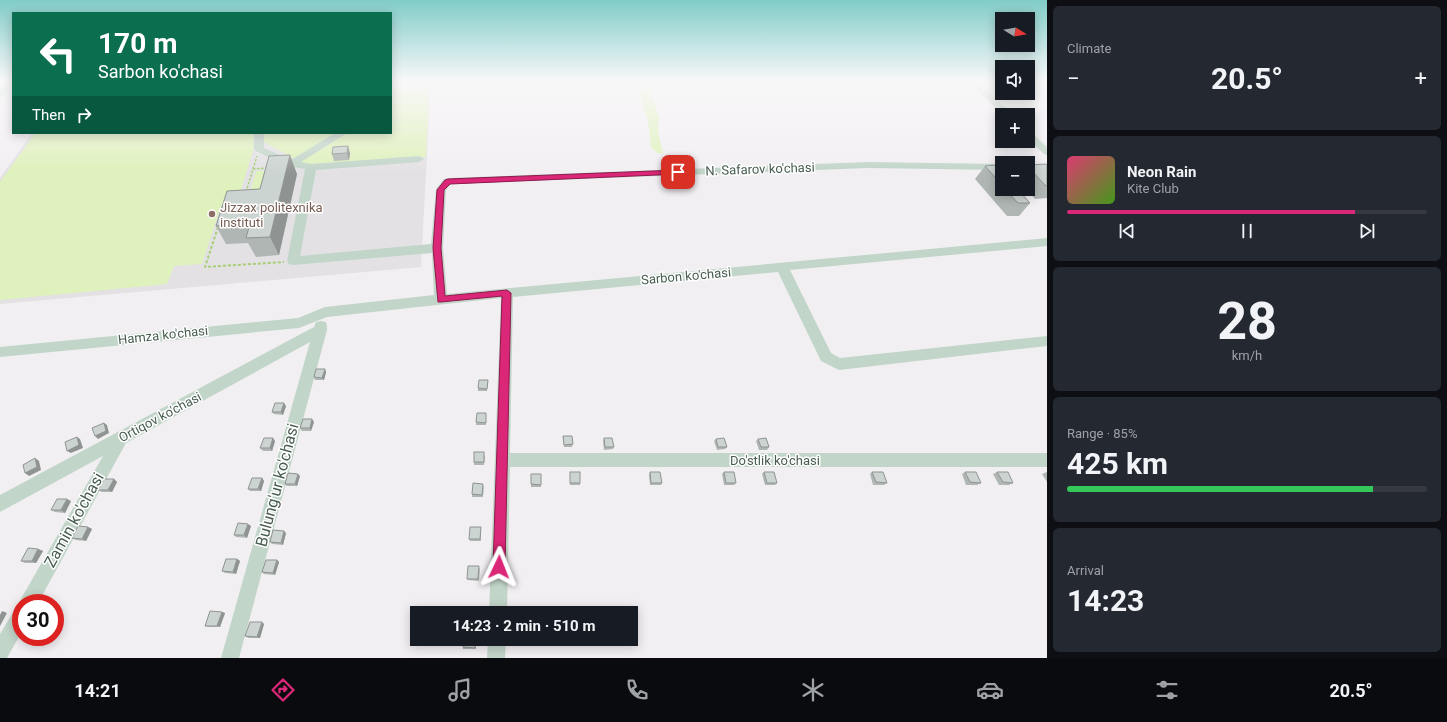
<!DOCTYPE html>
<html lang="en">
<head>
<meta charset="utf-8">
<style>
  body { margin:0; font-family:Roboto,sans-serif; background:#242831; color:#f1f3f6; height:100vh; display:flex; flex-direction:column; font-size:15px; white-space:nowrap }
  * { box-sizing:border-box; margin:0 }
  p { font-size:13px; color:#9ea1a6 }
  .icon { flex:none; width:22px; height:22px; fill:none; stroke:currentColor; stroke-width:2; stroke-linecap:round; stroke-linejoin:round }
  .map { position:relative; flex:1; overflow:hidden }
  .panel { display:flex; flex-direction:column; gap:6px; padding:6px; background:#0d0f14; width:400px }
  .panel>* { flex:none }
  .banner { position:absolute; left:12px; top:12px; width:380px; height:122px; border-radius:0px; box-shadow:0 2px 10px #0003; background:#0b6e4f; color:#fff; overflow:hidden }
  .needle { width:26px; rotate:101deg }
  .buttons { position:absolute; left:995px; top:12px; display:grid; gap:8px }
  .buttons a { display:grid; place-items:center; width:40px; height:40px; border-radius:0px; background:#171b24; box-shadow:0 2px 10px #0003; font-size:20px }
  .speed { position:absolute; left:12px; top:594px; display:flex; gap:8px; font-size:20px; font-weight:700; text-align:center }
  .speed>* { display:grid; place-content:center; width:52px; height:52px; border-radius:50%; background:#171b24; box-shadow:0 2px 10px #0003; line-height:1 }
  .speed .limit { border:6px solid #d22; background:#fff; color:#111 }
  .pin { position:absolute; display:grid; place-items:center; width:34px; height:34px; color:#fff; margin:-17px; border-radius:8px; box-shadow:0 2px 6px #0006 }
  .me { position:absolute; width:44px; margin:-22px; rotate:2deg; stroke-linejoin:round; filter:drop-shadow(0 0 3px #0008) }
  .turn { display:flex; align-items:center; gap:14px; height:84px; padding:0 20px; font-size:18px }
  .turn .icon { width:52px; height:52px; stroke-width:2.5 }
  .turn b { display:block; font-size:28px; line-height:34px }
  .then { display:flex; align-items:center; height:38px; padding:0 20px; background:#0003; gap:8px; font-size:15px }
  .big { font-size:30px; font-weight:700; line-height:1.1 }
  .panel .tile { flex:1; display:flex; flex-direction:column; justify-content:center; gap:6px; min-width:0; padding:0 14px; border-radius:6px; background:#242831 }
  .panel .dial { align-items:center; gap:0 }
  .dial b { font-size:52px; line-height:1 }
  .song { display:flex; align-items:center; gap:12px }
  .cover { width:48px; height:48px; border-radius:6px; background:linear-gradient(135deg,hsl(340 70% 55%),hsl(100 70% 35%)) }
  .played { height:4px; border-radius:2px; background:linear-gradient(90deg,#db2777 80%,#363941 80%) }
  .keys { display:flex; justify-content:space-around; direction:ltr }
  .heat { display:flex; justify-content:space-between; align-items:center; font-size:22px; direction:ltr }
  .charge { height:6px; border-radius:3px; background:linear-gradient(90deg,#34c759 85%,#363941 0) }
  .trip { position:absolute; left:410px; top:606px; width:228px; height:40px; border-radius:0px; background:#171b24; box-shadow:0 2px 10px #0003; font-weight:700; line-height:40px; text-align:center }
  .tab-bar { display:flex; height:64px; justify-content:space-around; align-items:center; background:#090b0e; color:#9ea1a6 }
  .tab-bar .icon { width:28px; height:28px }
  .tab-bar .active { color:#db2777 }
  .tab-bar b { font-size:18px; color:#f1f3f6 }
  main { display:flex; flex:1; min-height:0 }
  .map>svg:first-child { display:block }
</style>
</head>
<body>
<main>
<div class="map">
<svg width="1047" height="658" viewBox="0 0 1047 658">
  <rect width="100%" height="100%" fill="#f2eff2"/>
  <polygon fill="#e3e1e4" points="391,81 431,81 421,267 0,304 0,178 32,133 391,133"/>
  <g fill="#dff1bc">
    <polygon points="391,81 430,81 426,157 307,164 301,162 301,160 346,133 391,133"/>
    <polygon points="636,81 647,81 659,117 658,132 663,153 657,153 651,147 648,121 640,96 640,88"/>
    <polygon points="35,133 254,133 253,151 236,206 221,206 202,264 174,266 167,284 0,300 0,182"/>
    <polygon points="262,133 338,133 295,159 262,141"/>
    <polygon points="256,171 267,171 258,205 246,206"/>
  </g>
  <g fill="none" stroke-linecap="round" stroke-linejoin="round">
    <g stroke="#a6d073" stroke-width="1.5" stroke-dasharray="2.5 1.5" stroke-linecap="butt">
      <polyline points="253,169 267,168"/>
      <polyline points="246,192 257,156"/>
    </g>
    <polyline stroke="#a6d073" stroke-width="2" stroke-dasharray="3 2" stroke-linecap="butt" points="218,227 205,267 284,262"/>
    <g fill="#c2d5c9" fill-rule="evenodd">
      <polygon points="8,81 13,81 13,86 3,96 0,97 0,89"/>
      <polygon points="968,81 977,81 1013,115 1003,115"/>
      <polygon points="1028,131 1031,132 1047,147 1047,155 1044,154 1028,139"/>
      <polygon points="254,133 264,133 264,148 291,160 335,133 347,133 301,162 311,164 419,156 424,159 419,162 316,170 300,256 431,244 436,189 444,179 448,178 868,162 1002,164 1002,170 868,168 451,184 446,190 443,248 447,294 1047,238 1047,246 790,270 831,353 840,358 1047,336 1047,346 839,370 821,361 778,272 513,297 510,453 1047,453 1047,467 510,467 507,613 489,613 501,298 327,317 299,328 0,357 0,347 298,318 325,307 434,295 432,253 293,265 289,264 287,261 305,169 287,166 256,151 254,149"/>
      <polygon points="321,321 326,322 327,326 327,330 239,658 221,658 310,342 126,443 38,603 21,603 21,633 7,658 0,658 0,634 15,609 20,606 19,603 22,597 103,456 0,512 0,495 314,327 316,322"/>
      <polygon points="488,639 506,639 505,658 487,658"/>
    </g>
  </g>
  <g fill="#afb6b4">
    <polygon points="350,153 349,160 334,161 332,154"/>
    <polygon points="1028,165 1047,165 1047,198 1035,199 1026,189 1028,189"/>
    <polygon points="985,166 1002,172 1002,189 1017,189 1030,203 1019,216 1007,216 975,179"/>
    <polygon points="297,174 279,255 256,257 248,243 226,244 216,226 260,189"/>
    <polygon points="325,369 326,372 324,380 315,380 314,377"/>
    <polygon points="488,383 487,391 478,391 478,388"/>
    <polygon points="286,406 283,415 274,414 272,412"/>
    <polygon points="486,413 486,425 476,425 476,422"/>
    <polygon points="314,422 311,431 302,431 300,428"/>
    <polygon points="563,436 573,444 572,447 564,447 563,439"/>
    <polygon points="604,438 614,447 613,449 604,450 603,441"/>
    <polygon points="716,439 727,447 725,449 717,450 714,441"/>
    <polygon points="758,439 769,447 767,450 759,450 756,441"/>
    <polygon points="275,441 272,451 263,451 260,448"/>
    <polygon points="485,455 484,465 474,465 474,462"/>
    <polygon points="570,472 580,483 580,485 570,485"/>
    <polygon points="650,472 662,483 661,485 650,485 649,475"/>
    <polygon points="724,472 736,483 734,485 724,485 722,474"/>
    <polygon points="764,472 777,483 775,485 765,485 762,474"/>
    <polygon points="872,472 887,483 884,485 873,485 870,474"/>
    <polygon points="965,472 981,483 977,485 966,485 962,474"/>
    <polygon points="997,472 1013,483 1009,485 999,485 993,474"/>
    <polygon points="1047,472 1047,482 1042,474"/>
    <rect x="531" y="474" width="10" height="13"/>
    <polygon points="300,476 297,486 287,486 285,484"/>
    <polygon points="262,478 264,481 261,491 250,491 248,489"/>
    <polygon points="114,479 117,482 112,492 102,492 98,490"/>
    <polygon points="484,486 483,497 472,497 472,494"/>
    <polygon points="71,501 65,513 55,512 51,510"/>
    <polygon points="251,526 247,538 236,537 234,535"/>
    <polygon points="88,527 92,529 86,541 76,540 72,538"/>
    <polygon points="481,527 481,541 470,541 469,539"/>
    <polygon points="286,533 283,545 272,544 270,542"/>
    <polygon points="38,549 43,551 36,563 25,563 21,561"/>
    <polygon points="237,559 240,561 236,574 225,573 222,571"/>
    <polygon points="277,560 279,562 275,575 264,574 262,572"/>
    <polygon points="480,568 479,581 468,580 467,579"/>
    <polygon points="222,612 225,613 220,627 208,627 205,626"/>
    <polygon points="264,624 260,638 248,638 245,636"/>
    <polygon points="464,639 476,639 476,649 463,649 463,647"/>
  </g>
  <g fill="#8f9492">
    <polygon points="348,146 350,153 349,160 347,153"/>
    <polygon points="290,155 297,174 279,255 270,237"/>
    <polygon points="325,369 326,372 324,380 322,378"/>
    <polygon points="284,403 286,406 283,415 281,412"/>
    <polygon points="312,419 314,422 311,431 310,428"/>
    <polygon points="104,423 107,425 109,433 98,439 95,436"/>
    <polygon points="77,437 80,439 83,448 71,453 67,451"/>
    <polygon points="273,438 275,441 272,451 270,448"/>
    <polygon points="35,458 39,461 41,470 29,476 25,473"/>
    <polygon points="298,474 300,476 297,486 295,484"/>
    <polygon points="262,478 264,481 261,491 258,489"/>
    <polygon points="114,479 117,482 112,492 108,490"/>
    <polygon points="67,499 71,501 65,513 61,510"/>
    <polygon points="248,524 251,526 247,538 244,535"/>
    <polygon points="88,527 92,529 86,541 82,539"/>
    <polygon points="284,531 286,533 283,545 281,543"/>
    <polygon points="38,549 43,551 36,563 32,561"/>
    <polygon points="237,559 240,561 236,574 233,572"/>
    <polygon points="277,560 279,562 275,575 273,573"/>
    <polygon points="2,611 7,613 0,626 0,615"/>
    <polygon points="222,612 225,613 220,627 217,626"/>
    <polygon points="262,622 264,624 260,638 257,637"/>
  </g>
  <g fill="#ccd4d1" stroke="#8f9492">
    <polygon points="348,146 347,153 332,154 333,147"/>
    <polygon points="290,155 270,237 246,238 250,223 216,226 227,191 260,189 269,156"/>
    <polygon points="1046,164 1047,165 1047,186 1046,186 1028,167 1028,165"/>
    <polygon points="996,165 1002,172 1002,185 985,166"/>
    <polygon points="1005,189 1017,189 1030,203 1018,203"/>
    <polygon points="316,369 325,369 322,378 314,377"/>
    <polygon points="479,380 488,380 487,389 478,388"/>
    <polygon points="275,403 284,403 281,412 272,412"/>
    <polygon points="477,413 486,413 486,423 476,422"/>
    <polygon points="303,419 312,419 310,428 300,428"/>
    <polygon points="104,423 106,431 95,436 92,428"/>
    <polygon points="563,436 572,436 573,444 564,445"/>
    <polygon points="77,437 79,445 67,451 65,442"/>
    <polygon points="264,438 273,438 270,448 260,448"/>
    <polygon points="604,438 612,438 614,447 605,447"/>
    <polygon points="724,438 727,447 718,447 716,439"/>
    <polygon points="766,438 769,447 761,447 758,439"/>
    <rect x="474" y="452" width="10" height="10"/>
    <polygon points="35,458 37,467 25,473 23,465"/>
    <rect x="570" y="472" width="10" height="11"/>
    <polygon points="650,472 660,472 662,483 651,483"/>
    <polygon points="724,472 734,472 736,483 726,483"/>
    <polygon points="764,472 774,472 777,483 767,483"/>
    <polygon points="872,472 883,472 887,483 876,482"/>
    <polygon points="965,472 976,472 981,483 970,482"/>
    <polygon points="997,472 1008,472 1013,483 1003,482"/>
    <polygon points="288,473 298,474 295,484 285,484"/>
    <polygon points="531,474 541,474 541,485 531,484"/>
    <polygon points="252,478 262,478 258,489 248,489"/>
    <polygon points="104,479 114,479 108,490 98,490"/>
    <polygon points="473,483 483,484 482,495 472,494"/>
    <polygon points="57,499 67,499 61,510 51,510"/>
    <polygon points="238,523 248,524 244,535 234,535"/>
    <polygon points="78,526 88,527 82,539 72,538"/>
    <polygon points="470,527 481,527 480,539 469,539"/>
    <polygon points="273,530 284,531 281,543 270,542"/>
    <polygon points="28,548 38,549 32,561 21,561"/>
    <polygon points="226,559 237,559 233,572 222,571"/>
    <polygon points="266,560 277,560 273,573 262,572"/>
    <polygon points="468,566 479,566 478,579 467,579"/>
    <polygon points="210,611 222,612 217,626 205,626"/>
    <polygon points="250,622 262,622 257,637 245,636"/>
    <polygon points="464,639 476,639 475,648 463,647"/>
  </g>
  <linearGradient id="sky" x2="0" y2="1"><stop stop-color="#81ccc8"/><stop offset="0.47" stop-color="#f9f8f9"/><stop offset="1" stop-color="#f9f8f9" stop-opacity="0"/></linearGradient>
  <rect width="1047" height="173" fill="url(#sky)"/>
  <polygon fill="#db2777" stroke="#8e194d" points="678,170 681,172 680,174 450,184 444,190 441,248 445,296 507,290 511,293 505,567 504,571 499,573 495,571 493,567 502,296 441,302 438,302 433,248 437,190 445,180 448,179"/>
  <circle fill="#8d6e63" stroke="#fff" stroke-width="1.5" cx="212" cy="214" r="4"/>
  <g text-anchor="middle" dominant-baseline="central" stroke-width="3" stroke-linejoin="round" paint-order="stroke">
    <g font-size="13" fill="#475d50" stroke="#fff">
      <text transform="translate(760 169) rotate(-2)">N. Safarov ko'chasi</text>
      <text transform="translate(686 276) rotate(-5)">Sarbon ko'chasi</text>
      <text transform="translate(163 335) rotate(-6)">Hamza ko'chasi</text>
      <text transform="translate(160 417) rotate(-28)">Ortiqov ko'chasi</text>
      <text x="775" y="460">Do'stlik ko'chasi</text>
    </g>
    <g font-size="13" fill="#785e54" stroke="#fff" text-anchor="start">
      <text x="220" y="207">Jizzax politexnika<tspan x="220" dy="15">instituti</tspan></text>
    </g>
    <g font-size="16" fill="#475d50" stroke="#fff">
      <text transform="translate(277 485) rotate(-75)">Bulung'ur ko'chasi</text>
      <text transform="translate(74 520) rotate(-61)">Zamin ko'chasi</text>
    </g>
  </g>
</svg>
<div class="buttons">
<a><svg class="needle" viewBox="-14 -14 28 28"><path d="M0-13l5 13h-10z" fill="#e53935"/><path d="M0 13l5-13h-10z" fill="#9ea1a6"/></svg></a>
<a><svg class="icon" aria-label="sound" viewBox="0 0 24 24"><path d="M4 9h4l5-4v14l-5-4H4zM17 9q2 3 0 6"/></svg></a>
<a>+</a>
<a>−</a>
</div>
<div class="speed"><div class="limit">30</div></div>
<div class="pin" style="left:678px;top:172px;background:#d93025"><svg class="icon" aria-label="arrive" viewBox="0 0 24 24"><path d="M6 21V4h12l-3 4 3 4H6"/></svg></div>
<svg class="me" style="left:499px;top:567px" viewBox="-20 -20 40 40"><path d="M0-17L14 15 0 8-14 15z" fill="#db2777" stroke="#fff" stroke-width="4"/></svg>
<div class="trip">14:23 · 2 min · 510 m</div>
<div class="banner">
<div class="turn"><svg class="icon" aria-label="left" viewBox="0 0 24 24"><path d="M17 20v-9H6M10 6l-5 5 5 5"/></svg><div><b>170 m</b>Sarbon ko'chasi</div></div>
<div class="then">Then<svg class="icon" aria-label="right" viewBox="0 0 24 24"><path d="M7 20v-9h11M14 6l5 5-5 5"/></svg></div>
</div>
</div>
<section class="panel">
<div class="tile"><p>Climate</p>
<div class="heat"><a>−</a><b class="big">20.5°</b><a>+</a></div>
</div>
<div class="tile">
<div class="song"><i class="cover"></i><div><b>Neon Rain</b><p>Kite Club</p></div></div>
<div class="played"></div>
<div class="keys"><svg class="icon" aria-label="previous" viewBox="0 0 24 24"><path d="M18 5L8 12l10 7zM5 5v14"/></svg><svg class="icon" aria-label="pause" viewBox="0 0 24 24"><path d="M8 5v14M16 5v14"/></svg><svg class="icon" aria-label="next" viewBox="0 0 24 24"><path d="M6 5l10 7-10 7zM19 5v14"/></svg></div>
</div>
<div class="tile dial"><b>28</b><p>km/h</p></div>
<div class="tile"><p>Range · 85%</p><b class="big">425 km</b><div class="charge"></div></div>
<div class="tile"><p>Arrival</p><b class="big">14:23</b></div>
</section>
</main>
<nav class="tab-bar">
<b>14:21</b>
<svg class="icon active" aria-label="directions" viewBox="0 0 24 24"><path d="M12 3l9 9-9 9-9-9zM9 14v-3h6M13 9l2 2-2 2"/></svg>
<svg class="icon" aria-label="music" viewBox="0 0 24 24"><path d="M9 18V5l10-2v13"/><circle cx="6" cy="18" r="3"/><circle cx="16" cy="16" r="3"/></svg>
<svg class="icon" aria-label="phone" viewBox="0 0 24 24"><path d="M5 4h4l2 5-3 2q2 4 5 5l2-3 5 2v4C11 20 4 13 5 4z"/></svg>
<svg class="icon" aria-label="climate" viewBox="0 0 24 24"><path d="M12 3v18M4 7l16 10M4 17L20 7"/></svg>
<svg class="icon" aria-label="car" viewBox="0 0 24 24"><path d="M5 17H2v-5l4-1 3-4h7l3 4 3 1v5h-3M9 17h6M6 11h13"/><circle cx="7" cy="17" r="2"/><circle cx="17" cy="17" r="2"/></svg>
<svg class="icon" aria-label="filters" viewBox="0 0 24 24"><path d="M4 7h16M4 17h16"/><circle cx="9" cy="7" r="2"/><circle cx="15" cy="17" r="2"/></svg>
<b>20.5°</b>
</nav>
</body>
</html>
